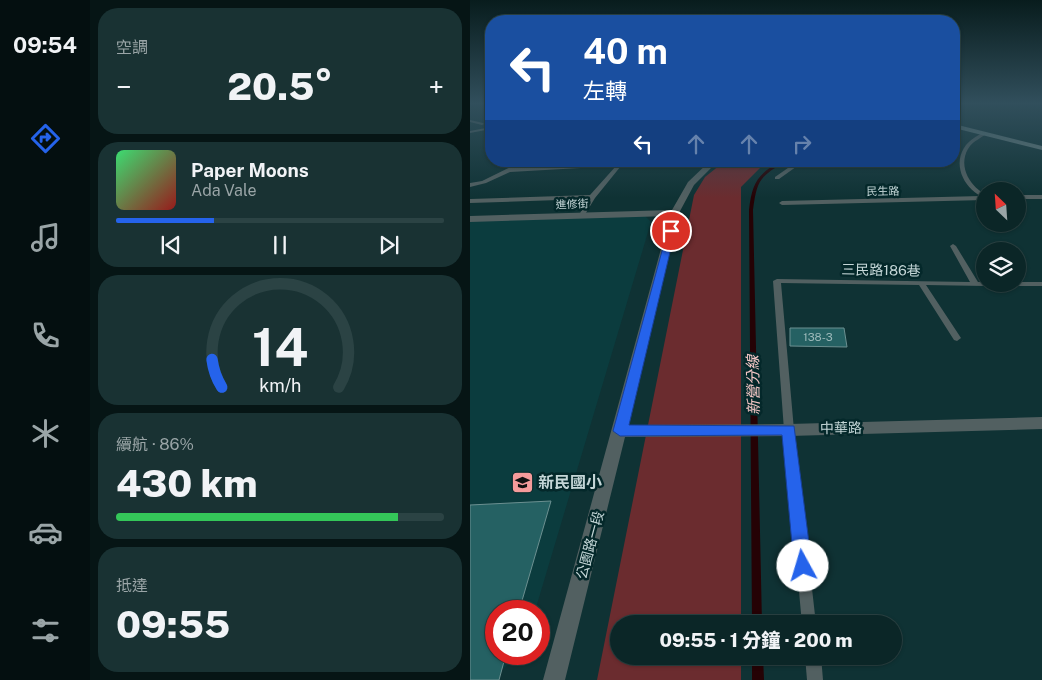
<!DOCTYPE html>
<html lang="zh-TW">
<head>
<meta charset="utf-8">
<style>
  body { margin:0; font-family:"Public Sans","Noto Sans TC",sans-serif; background:#193233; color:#f1f3f6; height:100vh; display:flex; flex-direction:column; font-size:19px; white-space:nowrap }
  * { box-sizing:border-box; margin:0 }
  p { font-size:16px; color:#9aa5a7 }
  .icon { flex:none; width:28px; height:28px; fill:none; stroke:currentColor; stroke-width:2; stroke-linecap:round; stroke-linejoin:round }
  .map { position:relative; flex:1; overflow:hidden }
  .details { display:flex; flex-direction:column; gap:8px; padding:8px; background:#061515; width:380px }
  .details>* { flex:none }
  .guide { position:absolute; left:15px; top:15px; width:475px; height:152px; border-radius:20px; box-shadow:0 1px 4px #0004,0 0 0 1px #2b4344; background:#1a4fa0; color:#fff; overflow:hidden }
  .needle { width:32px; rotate:335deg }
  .controls { position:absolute; left:506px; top:182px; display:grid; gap:10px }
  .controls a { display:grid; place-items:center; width:50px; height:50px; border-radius:50%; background:#0b2627; box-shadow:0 1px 4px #0004,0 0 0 1px #2b4344; font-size:25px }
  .speed { position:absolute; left:15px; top:600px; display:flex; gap:10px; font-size:25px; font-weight:700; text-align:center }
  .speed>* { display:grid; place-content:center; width:65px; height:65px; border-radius:50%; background:#0b2627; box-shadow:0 1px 4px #0004,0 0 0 1px #2b4344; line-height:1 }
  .speed .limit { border:8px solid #d22; background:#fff; color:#111 }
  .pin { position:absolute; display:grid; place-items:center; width:42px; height:42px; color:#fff; margin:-21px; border:2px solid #fff; border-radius:50%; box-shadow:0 1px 5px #0007 }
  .me { position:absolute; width:55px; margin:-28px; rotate:354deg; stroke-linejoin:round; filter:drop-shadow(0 0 4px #0008) }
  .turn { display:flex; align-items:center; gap:18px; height:105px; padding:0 15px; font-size:22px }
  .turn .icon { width:65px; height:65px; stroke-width:2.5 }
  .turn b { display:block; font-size:35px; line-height:42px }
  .lanes { display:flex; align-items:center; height:48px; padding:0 15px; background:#0003; justify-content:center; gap:25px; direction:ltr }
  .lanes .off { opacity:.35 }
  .big { font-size:38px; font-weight:800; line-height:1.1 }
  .details .tile { flex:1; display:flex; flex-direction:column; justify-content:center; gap:8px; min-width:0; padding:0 18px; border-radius:20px; background:#193233 }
  .details .dial { align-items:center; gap:0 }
  .dial svg { height:130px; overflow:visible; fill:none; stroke:#2b4344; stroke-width:7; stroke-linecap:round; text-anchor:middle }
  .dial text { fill:#f1f3f6; stroke:none }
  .song { display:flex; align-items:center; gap:15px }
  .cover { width:60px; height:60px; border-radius:8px; background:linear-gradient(135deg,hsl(140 70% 55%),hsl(0 70% 35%)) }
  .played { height:5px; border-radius:2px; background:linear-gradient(90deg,#2563eb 30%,#2b4344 30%) }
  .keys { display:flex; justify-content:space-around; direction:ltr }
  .heat { display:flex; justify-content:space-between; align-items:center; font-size:28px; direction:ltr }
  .charge { height:8px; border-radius:4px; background:linear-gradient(90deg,#34c759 86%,#2b4344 0) }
  .trip { position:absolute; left:140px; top:615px; width:292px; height:50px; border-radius:25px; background:#0b2627; box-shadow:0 1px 4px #0004,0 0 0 1px #2b4344; font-weight:800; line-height:50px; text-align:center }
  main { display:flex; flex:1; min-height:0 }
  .menu { display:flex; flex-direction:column; width:90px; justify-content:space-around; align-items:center; background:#040f10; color:#9aa5a7 }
  .menu .icon { width:35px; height:35px }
  .menu .selected { color:#2563eb }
  .menu b { font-size:22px; color:#f1f3f6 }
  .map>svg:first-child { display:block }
</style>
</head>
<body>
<main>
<nav class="menu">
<b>09:54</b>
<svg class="icon selected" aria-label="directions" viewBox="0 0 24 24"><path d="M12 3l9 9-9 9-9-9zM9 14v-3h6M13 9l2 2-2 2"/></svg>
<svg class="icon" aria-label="music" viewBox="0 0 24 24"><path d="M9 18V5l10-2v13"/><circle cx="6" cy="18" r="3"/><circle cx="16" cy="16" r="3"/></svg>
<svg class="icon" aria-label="phone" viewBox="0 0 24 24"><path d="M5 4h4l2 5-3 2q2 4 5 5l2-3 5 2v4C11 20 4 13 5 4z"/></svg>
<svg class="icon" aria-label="climate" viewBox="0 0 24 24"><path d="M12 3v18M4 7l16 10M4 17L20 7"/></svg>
<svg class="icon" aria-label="car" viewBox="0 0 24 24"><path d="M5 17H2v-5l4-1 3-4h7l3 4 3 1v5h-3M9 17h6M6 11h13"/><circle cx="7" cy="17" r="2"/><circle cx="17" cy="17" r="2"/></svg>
<svg class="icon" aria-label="filters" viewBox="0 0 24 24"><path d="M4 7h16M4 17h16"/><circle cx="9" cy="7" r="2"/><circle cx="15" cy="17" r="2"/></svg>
</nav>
<section class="details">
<div class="tile"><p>空調</p>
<div class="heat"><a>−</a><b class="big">20.5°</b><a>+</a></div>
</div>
<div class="tile">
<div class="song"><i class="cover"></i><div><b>Paper Moons</b><p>Ada Vale</p></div></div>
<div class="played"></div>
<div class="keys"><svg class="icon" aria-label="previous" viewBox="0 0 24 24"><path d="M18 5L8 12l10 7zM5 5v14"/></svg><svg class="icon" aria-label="pause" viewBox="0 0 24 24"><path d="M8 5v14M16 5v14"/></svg><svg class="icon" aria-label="next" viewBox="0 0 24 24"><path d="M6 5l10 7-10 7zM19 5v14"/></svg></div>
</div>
<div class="tile dial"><svg viewBox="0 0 100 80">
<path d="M14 69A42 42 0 1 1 86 69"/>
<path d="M14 69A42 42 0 0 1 8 52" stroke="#2563eb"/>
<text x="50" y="56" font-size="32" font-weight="700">14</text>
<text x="50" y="72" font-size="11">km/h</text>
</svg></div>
<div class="tile"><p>續航 · 86%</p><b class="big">430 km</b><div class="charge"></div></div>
<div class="tile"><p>抵達</p><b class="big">09:55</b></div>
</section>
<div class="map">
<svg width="572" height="680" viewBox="0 0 572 680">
  <rect width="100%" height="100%" fill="#0f3234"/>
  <polygon fill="#0b3c3e" points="175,216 181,222 65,611 26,611 26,654 51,654 19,680 0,680 0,221"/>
  <polygon fill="#6b2c2f" points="255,161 303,161 292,166 271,187 271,624 149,624 149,656 271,656 271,680 127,680 224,195 235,177"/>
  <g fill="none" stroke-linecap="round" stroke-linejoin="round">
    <g fill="#250205" fill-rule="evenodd">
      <path d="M 311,161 L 316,161 C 290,177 287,179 283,210 L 292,624 L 282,624 L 279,210 C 282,184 287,174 311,161 Z"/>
      <polygon points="282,656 293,656 294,680 282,680"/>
    </g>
  </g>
  <g fill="#256163" stroke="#6c9091">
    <polygon points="320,328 374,328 377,347 320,346"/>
    <polygon points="81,501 49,611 26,611 26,654 36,654 29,680 0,680 0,505"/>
  </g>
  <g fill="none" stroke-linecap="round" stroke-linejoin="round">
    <g fill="#526061" fill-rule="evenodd">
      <polygon points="0,120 13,123 14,124 12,125 0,122"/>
      <polygon points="21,127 21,129 0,133 0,131"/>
      <path d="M 512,133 L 516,134 C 511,138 504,141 500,146 C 487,163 498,185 515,194 L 515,200 L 312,205 L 309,203 L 312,201 L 511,196 C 493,187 482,163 496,145 C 500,140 507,136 512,133 Z"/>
      <polygon points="53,161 60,161 47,168 155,161 125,198 114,216 109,215 118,199 0,203 0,199 120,195 146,166 40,172 16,183 0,187 0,183 12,181"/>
      <polygon points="328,161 481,161 482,162 479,164 330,164 309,179 305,179 305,177"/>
      <rect x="548" y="195" width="24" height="4"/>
      <polygon points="483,244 486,246 508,282 515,282 515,284 519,284 515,286 456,285 491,338 487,341 484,340 449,285 311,283 324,430 346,624 332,624 314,430 303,281 307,279 500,282 480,246"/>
      <polygon points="548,282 572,282 572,286 530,286 526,284 548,284"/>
      <polygon points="335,656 351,656 353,680 337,680"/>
    </g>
    <polygon fill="#526061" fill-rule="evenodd" points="240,161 248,161 224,185 209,213 158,425 319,424 572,417 572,429 319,436 155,437 95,680 73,680 200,216 0,222 0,216 202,210 218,182"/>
    <polygon fill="#667d7e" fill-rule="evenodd" points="484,124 572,146 572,150 484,128"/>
  </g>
  <linearGradient id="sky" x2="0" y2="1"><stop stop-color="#081c1d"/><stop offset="0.52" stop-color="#314f5c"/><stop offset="1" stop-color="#314f5c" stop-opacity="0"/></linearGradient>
  <rect width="572" height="198" fill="url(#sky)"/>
  <polygon fill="#2563eb" stroke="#184099" points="198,229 205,231 159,425 324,426 342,566 339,571 333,574 327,571 324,566 312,435 150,436 143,431"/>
  <defs>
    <symbol id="school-square" viewBox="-11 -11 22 22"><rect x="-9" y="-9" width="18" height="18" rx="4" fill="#f59b9b" stroke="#04282a"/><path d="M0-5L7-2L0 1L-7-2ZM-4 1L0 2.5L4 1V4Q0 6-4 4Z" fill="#111"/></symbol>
  </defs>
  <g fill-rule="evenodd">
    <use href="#school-square" x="40" y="470" width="25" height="25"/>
  </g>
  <g text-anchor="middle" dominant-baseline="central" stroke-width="5" stroke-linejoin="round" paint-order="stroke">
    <g font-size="11" fill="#c4d6d7" stroke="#04282a">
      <text transform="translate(413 191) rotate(-1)">民生路</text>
      <text transform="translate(102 204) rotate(-2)">進修街</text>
    </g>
    <g font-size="11" fill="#9cb9ba">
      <text x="348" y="337">138-3</text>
    </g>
    <g font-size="14" fill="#c4d6d7" stroke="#04282a">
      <text transform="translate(411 270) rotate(1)">三民路186巷</text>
      <text transform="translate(371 428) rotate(-1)">中華路</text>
      <text transform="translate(120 545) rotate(-75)">公園路一段</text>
    </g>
    <g font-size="15" font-style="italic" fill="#f5c7c6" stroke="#04282a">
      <text transform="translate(283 385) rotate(-91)">新營分線</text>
    </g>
    <g font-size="16" font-weight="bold" fill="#c4d6d7" stroke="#04282a" text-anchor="start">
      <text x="68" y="482">新民國小</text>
    </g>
  </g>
</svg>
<div class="controls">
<a><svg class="needle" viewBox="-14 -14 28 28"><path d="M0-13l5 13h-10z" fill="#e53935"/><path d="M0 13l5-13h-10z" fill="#9aa5a7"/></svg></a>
<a><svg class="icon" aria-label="layers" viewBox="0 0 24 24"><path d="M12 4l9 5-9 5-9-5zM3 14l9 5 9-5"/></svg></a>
</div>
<div class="speed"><div class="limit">20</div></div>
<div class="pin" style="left:201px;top:231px;background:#d93025"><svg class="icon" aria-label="arrive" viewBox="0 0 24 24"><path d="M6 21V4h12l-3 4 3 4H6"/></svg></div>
<svg class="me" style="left:333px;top:566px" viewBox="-20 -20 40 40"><circle r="19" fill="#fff"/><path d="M0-13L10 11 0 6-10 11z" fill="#2563eb"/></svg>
<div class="trip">09:55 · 1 分鐘 · 200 m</div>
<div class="guide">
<div class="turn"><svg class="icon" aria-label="left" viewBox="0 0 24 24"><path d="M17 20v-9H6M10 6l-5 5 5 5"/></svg><div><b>40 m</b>左轉</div></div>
<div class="lanes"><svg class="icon" aria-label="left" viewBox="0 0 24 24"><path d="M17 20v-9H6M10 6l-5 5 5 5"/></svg><svg class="icon off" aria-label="ahead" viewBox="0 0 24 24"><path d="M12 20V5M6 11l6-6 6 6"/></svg><svg class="icon off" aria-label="ahead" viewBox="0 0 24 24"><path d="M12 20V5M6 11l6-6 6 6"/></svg><svg class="icon off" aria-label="right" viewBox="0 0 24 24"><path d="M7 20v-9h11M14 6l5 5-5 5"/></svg></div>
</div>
</div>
</main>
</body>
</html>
